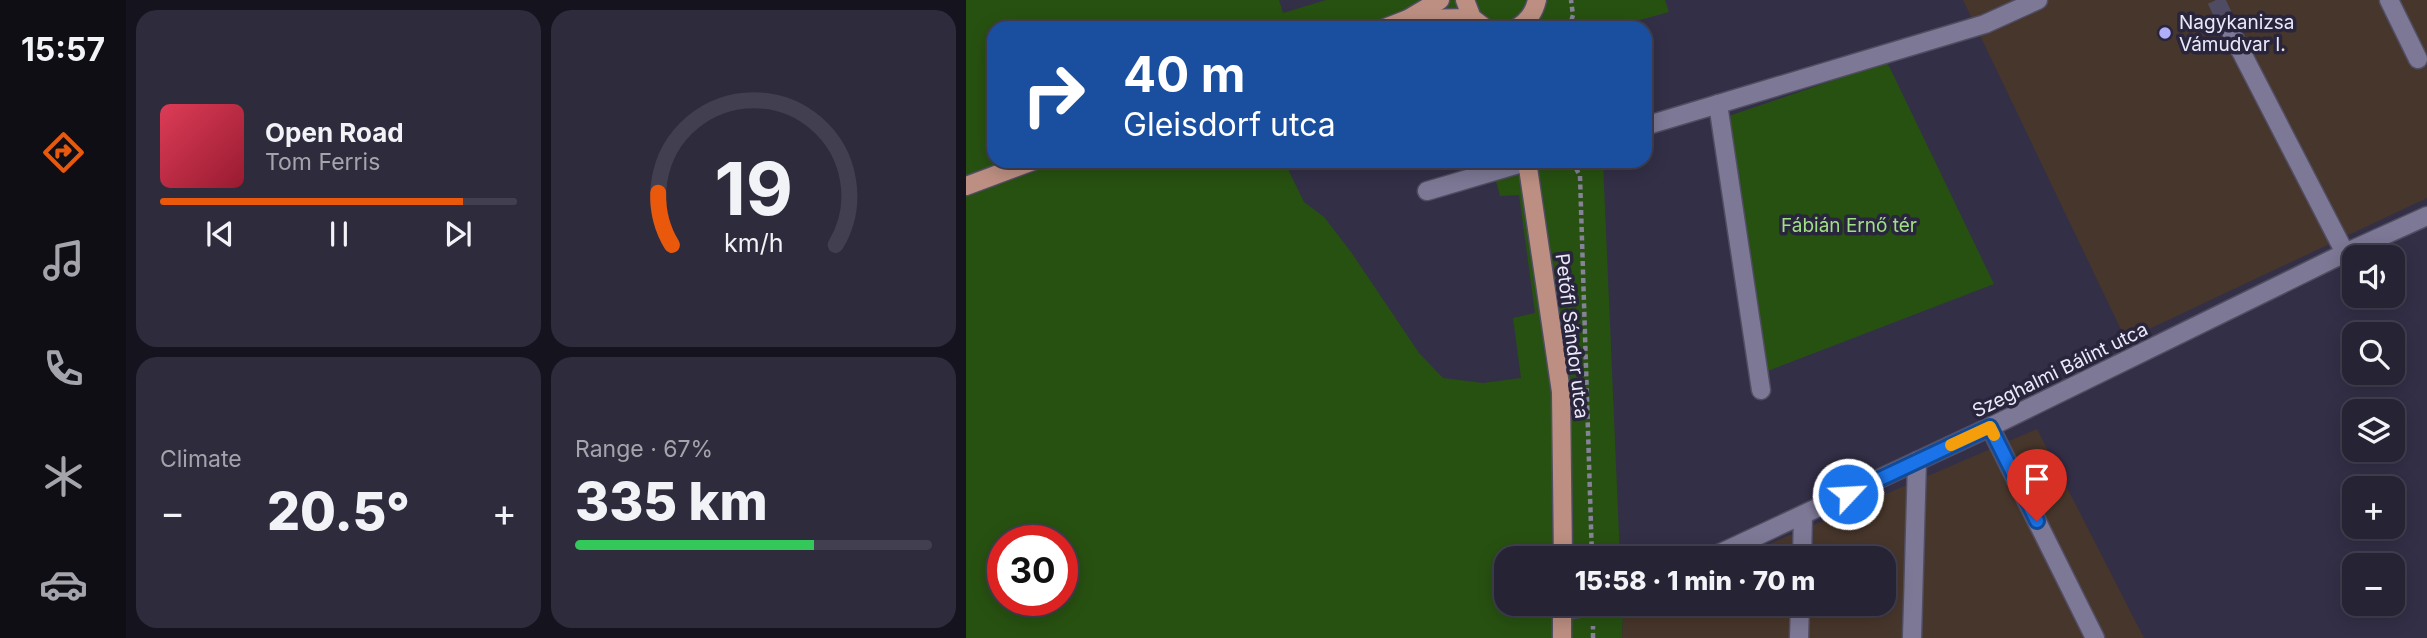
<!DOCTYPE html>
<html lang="en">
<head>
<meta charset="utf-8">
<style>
  body { margin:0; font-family:Inter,sans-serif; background:#2e2b3d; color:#f1f3f6; height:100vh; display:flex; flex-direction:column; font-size:26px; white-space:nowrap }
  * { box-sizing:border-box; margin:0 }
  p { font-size:23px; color:#a4a4ad }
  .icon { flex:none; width:38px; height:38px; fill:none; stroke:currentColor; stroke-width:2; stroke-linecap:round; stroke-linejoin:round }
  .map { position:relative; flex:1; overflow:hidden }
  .side { display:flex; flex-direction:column; gap:10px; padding:10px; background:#15131d; width:840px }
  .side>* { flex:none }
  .banner { position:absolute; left:21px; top:21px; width:665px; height:147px; border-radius:21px; box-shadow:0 4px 18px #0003,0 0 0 2px #424050; background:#1a4fa0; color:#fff; overflow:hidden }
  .fabs { position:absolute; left:1376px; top:245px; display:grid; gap:14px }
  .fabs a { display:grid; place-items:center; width:63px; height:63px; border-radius:14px; background:#262335; box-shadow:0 4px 18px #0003,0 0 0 2px #424050; font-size:35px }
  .speed { position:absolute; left:21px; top:525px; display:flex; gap:14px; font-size:35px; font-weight:700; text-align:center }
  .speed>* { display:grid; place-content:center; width:91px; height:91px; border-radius:50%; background:#262335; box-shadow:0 4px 18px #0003,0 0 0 2px #424050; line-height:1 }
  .speed .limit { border:10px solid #d22; background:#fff; color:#111 }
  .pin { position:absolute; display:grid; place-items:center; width:60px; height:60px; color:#fff; margin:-72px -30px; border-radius:50% 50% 50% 0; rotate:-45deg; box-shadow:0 0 7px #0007 }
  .pin .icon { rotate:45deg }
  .me { position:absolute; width:77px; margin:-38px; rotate:65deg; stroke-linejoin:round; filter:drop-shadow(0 0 5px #0008) }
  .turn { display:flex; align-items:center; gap:24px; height:147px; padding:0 21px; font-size:32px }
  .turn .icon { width:91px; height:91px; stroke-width:2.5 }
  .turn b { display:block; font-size:49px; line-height:60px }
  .big { font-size:52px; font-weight:800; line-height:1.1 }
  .side .tile { flex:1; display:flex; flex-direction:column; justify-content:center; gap:10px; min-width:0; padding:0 24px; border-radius:21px; background:#2e2b3d }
  .side .dial { align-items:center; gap:0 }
  .dial svg { height:182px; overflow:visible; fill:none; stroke:#424050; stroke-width:7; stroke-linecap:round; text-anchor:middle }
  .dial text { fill:#f1f3f6; stroke:none }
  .song { display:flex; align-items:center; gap:21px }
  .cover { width:84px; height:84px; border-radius:10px; background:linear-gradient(135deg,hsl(350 70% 55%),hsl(350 70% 35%)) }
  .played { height:7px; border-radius:4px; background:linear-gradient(90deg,#ea580c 85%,#424050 85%) }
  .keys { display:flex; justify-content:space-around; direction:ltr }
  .heat { display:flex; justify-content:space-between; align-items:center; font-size:38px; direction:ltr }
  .charge { height:10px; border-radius:5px; background:linear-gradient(90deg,#34c759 67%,#424050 0) }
  .side .tiles { flex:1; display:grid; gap:10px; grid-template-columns:repeat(2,1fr) }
  .trip { position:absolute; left:528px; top:546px; width:402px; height:70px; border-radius:21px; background:#262335; box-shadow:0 4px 18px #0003,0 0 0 2px #424050; font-weight:800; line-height:70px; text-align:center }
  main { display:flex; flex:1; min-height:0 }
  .tab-bar { display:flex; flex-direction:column; width:126px; justify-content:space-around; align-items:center; background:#0f0e15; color:#a4a4ad }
  .tab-bar .icon { width:49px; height:49px }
  .tab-bar .current { color:#ea580c }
  .tab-bar b { font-size:32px; color:#f1f3f6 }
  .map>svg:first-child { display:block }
</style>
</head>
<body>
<main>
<nav class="tab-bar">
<b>15:57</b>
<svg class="icon current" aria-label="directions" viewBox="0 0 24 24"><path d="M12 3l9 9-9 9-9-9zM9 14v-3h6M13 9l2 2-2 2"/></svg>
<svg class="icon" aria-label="music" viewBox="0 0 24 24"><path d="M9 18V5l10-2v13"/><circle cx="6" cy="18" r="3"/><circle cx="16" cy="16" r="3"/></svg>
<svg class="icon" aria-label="phone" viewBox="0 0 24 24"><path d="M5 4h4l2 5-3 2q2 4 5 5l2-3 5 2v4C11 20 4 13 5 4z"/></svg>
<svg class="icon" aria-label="climate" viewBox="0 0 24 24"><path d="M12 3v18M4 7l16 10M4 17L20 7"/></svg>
<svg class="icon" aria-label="car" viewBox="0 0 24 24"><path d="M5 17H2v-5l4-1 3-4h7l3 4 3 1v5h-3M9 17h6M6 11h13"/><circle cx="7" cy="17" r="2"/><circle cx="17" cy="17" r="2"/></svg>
</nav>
<section class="side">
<div class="tiles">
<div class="tile">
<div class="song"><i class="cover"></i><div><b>Open Road</b><p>Tom Ferris</p></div></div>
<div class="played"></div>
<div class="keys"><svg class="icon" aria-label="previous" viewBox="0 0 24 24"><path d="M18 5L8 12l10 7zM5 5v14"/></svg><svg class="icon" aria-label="pause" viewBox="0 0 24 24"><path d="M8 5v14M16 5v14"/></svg><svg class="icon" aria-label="next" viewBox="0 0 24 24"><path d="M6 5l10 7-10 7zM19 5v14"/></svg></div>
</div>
<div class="tile dial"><svg viewBox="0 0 100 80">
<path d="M14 69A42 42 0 1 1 86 69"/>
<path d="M14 69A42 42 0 0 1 8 46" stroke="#ea580c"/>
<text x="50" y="56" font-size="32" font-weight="700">19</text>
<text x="50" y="72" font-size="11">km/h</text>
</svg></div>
<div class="tile"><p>Climate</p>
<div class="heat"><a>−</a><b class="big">20.5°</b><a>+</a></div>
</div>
<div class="tile"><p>Range · 67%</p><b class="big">335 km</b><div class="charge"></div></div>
</div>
</section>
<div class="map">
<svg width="1461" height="638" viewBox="0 0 1461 638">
  <rect width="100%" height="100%" fill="#332f47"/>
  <g fill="#47362b">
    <polygon points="997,0 1461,0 1461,198 1160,340"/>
    <polygon points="1071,429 1178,638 656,638 657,608 666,604 919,604 919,558 771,558"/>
  </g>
  <g fill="#275111" fill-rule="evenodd">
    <path d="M 0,0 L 313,0 L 317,13 L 360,0 L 699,0 L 703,12 L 645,28 L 28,28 L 28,161 L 318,161 L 338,202 L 358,217 L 385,252 L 453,353 L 477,378 L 517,383 L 555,378 L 547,318 L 569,313 L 553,195 L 534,196 L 527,171 L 546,161 L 637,161 L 654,558 L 541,558 L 541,604 L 657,604 L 656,638 L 0,638 ZM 37,541 L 96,541 L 96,600 L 37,600 Z"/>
    <polygon points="921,62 1028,284 799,372 760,117"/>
  </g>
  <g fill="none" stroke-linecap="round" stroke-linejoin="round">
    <polyline stroke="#4f4b62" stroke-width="18" stroke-dasharray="18 9" stroke-linecap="butt" points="1250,0 1265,32"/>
    <defs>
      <g id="minor">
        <polyline points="1423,0 1452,59"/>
        <polyline points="1265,32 1379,253"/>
        <polyline points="752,104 795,390"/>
        <polyline points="679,126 1019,24 1072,0"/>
        <polyline points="461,191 563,161"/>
        <polyline points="1024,427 1129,638"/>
        <polyline points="744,558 1024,427 1379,253 1461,216"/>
        <polyline points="836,558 837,515"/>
        <polyline points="596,610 642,604"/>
        <polyline points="833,638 834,604"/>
        <polyline points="946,638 951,461"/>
      </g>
      <g id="major">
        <polyline points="499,0 506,18 519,28"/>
        <polyline points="442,19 506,18"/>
        <polyline points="419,28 442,19 474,0"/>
        <path d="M 551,28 C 562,21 568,13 571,0"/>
        <polyline points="561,161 595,392 597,558"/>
        <polyline points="0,186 67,161"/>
        <polyline points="596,638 596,604"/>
      </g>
    </defs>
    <use href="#minor" stroke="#514d62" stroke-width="21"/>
    <use href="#major" stroke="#514d62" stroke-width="21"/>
    <g stroke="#868297" stroke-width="4.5" stroke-dasharray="5 3.5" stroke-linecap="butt">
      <polyline points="603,28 607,15 605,0"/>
      <polyline points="606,161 614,176 626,558"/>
      <polyline points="627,638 627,626"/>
    </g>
    <use href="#minor" stroke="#7d7895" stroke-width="18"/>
    <use href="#major" stroke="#bc8f82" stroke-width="18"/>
  </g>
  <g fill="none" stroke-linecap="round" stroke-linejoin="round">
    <defs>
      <polyline id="route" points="882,494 1024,427 1071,521"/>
    </defs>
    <use href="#route" stroke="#114b97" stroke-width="18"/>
    <use href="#route" stroke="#1a73e8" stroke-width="12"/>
    <polyline stroke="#f59e0b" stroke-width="12" points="985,445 1024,427 1028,435"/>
  </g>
  <circle fill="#afaefa" stroke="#29253d" stroke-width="2.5" cx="1199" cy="33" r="7"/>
  <g text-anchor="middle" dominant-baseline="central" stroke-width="7" stroke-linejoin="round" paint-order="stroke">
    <g font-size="19" fill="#ebe9f9" stroke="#29253d" text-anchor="start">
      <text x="1213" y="22">Nagykanizsa<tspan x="1213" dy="22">Vámudvar I.</tspan></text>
    </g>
    <g font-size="19" fill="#a0df86" stroke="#29253d">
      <text x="883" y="225">Fábián Ernő tér</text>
    </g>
    <g font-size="19" fill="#ebe9f9" stroke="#29253d">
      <text transform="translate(606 336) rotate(83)">Petőfi Sándor utca</text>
      <text transform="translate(1094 370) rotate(-26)">Szeghalmi Bálint utca</text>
    </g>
  </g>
</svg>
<div class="fabs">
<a><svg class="icon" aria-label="sound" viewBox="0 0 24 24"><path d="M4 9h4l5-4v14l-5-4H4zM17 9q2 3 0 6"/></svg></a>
<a><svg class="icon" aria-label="search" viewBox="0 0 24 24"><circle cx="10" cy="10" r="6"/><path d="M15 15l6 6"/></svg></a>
<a><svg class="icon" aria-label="layers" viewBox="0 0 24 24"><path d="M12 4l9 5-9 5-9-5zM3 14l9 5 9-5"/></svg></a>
<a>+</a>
<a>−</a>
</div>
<div class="speed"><div class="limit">30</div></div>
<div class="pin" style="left:1071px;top:521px;background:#d93025"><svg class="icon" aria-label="arrive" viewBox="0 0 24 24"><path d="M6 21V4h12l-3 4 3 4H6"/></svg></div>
<svg class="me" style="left:882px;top:494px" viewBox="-20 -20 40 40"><circle r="17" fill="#1a73e8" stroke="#fff" stroke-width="3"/><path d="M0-11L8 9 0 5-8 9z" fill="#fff"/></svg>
<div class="trip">15:58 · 1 min · 70 m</div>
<div class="banner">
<div class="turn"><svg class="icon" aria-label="right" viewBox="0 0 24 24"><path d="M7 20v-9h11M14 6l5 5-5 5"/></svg><div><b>40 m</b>Gleisdorf utca</div></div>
</div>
</div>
</main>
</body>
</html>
